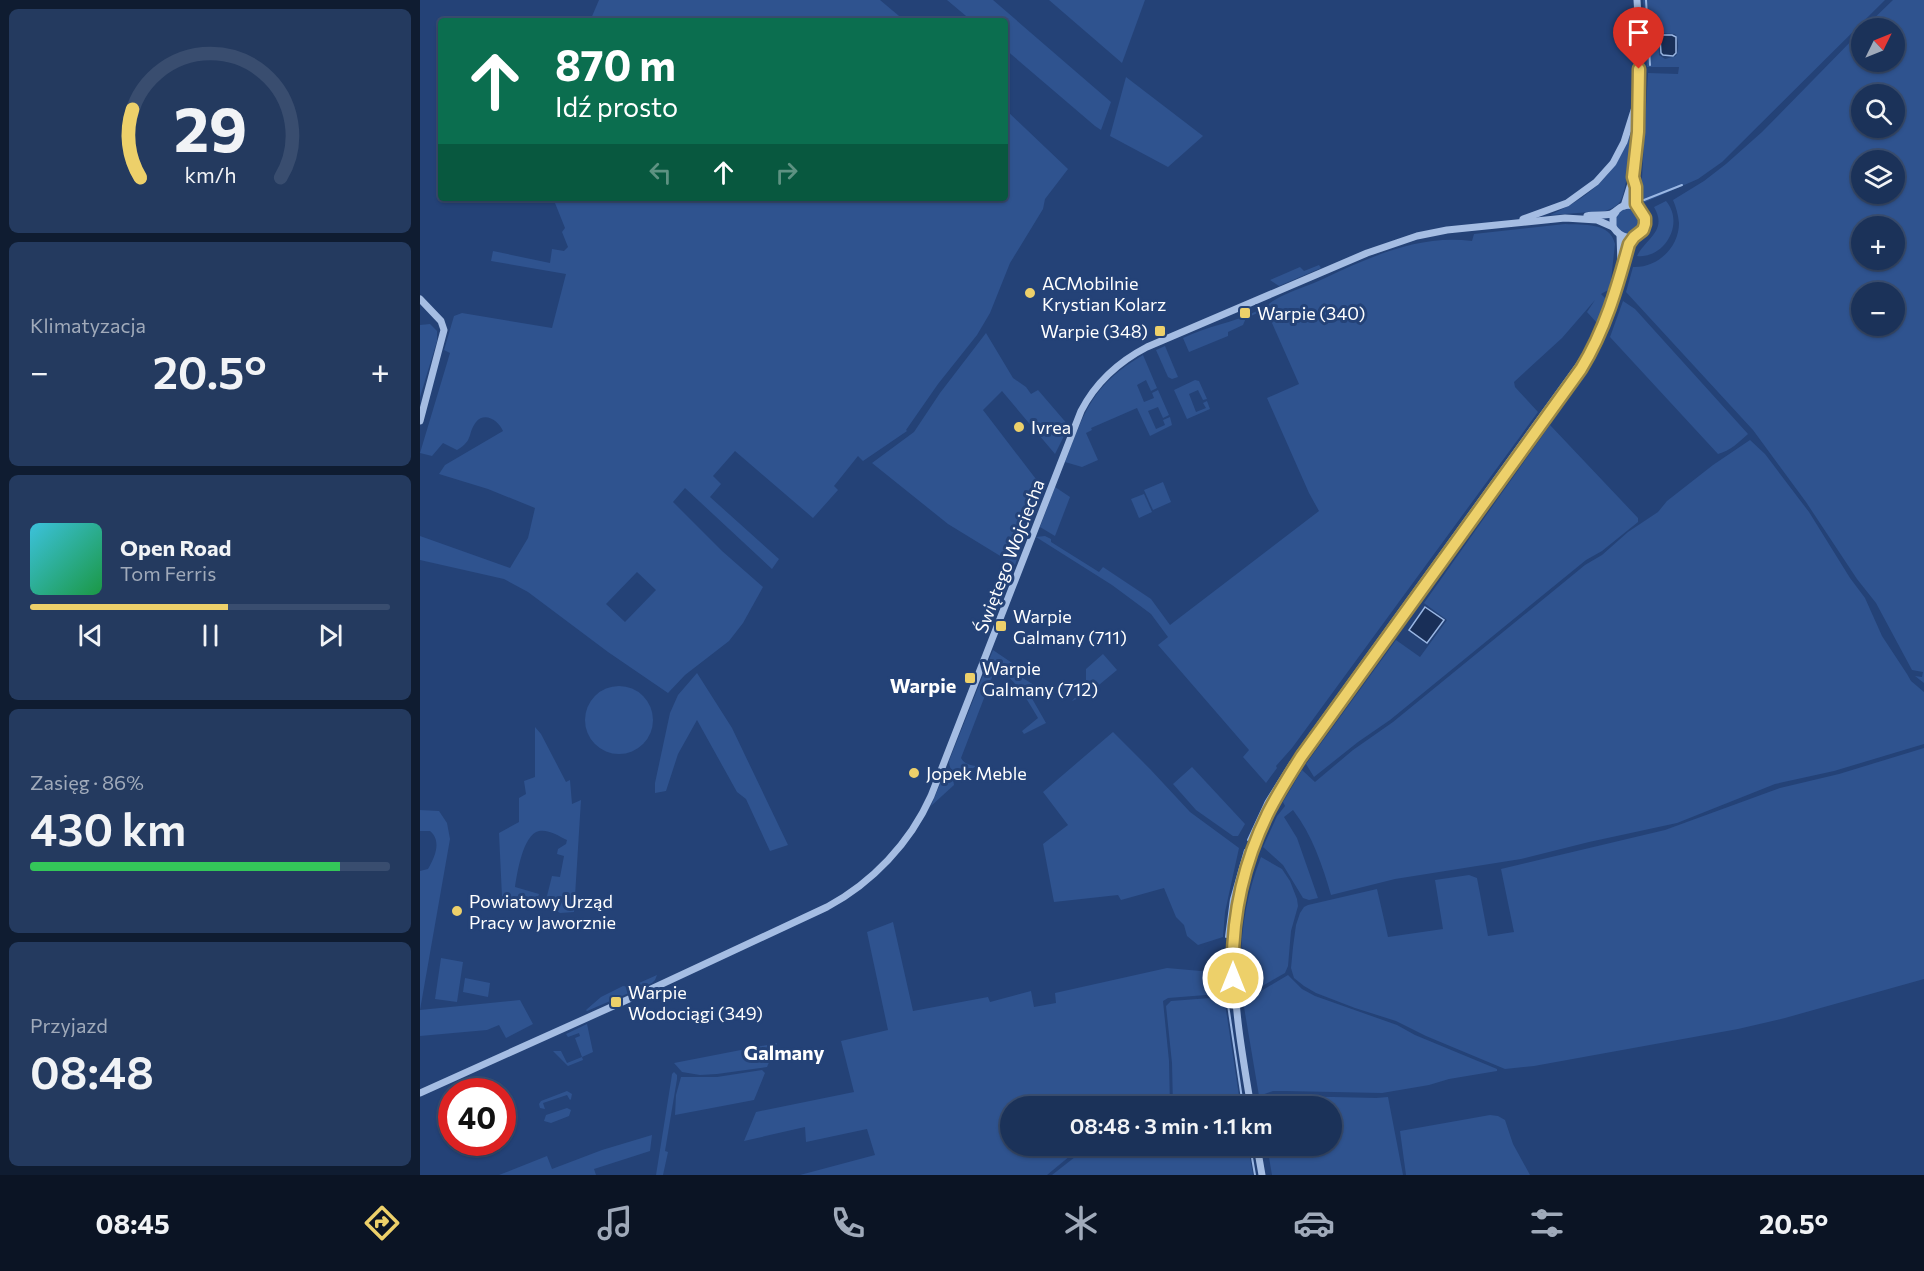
<!DOCTYPE html>
<html lang="pl">
<head>
<meta charset="utf-8">
<style>
  body { margin:0; font-family:Commissioner,sans-serif; background:#243a5f; color:#f1f3f6; height:100vh; display:flex; flex-direction:column; font-size:22px; white-space:nowrap }
  * { box-sizing:border-box; margin:0 }
  p { font-size:20px; color:#a0aaba }
  .icon { flex:none; width:33px; height:33px; fill:none; stroke:currentColor; stroke-width:2; stroke-linecap:round; stroke-linejoin:round }
  .map { position:relative; flex:1; overflow:hidden }
  .details { display:flex; flex-direction:column; gap:9px; padding:9px; background:#0f1c31; width:420px }
  .details>* { flex:none }
  .banner { position:absolute; left:18px; top:18px; width:570px; height:183px; border-radius:6px; box-shadow:0 2px 4px #0004,0 0 0 2px #394d6f; background:#0b6e4f; color:#fff; overflow:hidden }
  .needle { width:39px; rotate:47deg }
  .controls { position:absolute; left:1431px; top:18px; display:grid; gap:12px }
  .controls a { display:grid; place-items:center; width:54px; height:54px; border-radius:50%; background:#1b3259; box-shadow:0 2px 4px #0004,0 0 0 2px #394d6f; font-size:30px }
  .speed { position:absolute; left:18px; top:1078px; display:flex; gap:12px; font-size:30px; font-weight:700; text-align:center }
  .speed>* { display:grid; place-content:center; width:78px; height:78px; border-radius:50%; background:#1b3259; box-shadow:0 2px 4px #0004,0 0 0 2px #394d6f; line-height:1 }
  .speed .limit { border:9px solid #d22; background:#fff; color:#111 }
  .pin { position:absolute; display:grid; place-items:center; width:51px; height:51px; color:#fff; margin:-62px -26px; border-radius:50% 50% 50% 0; rotate:-45deg; box-shadow:0 0 6px #0007 }
  .pin .icon { rotate:45deg }
  .me { position:absolute; width:66px; margin:-33px; rotate:0deg; stroke-linejoin:round; filter:drop-shadow(0 0 4px #0008) }
  .turn { display:flex; align-items:center; gap:21px; height:126px; padding:0 18px; font-size:27px }
  .turn .icon { width:78px; height:78px; stroke-width:2.5 }
  .turn b { display:block; font-size:42px; line-height:51px }
  .lanes { display:flex; align-items:center; height:57px; padding:0 18px; background:#0003; justify-content:center; gap:30px; direction:ltr }
  .lanes .off { opacity:.35 }
  .big { font-size:45px; font-weight:600; line-height:1.1 }
  .details .widget { flex:1; display:flex; flex-direction:column; justify-content:center; gap:9px; min-width:0; padding:0 21px; border-radius:9px; background:#243a5f }
  .details .dial { align-items:center; gap:0 }
  .dial svg { height:156px; overflow:visible; fill:none; stroke:#394d6f; stroke-width:7; stroke-linecap:round; text-anchor:middle }
  .dial text { fill:#f1f3f6; stroke:none }
  .song { display:flex; align-items:center; gap:18px }
  .cover { width:72px; height:72px; border-radius:9px; background:linear-gradient(135deg,hsl(190 70% 55%),hsl(140 70% 35%)) }
  .played { height:6px; border-radius:3px; background:linear-gradient(90deg,#edd06a 55%,#394d6f 55%) }
  .keys { display:flex; justify-content:space-around; direction:ltr }
  .heat { display:flex; justify-content:space-between; align-items:center; font-size:33px; direction:ltr }
  .charge { height:9px; border-radius:4px; background:linear-gradient(90deg,#34c759 86%,#394d6f 0) }
  .trip { position:absolute; left:580px; top:1096px; width:342px; height:60px; border-radius:30px; background:#1b3259; box-shadow:0 2px 4px #0004,0 0 0 2px #394d6f; font-weight:600; line-height:60px; text-align:center }
  .tab-bar { display:flex; height:96px; justify-content:space-around; align-items:center; background:#0b1424; color:#a0aaba }
  .tab-bar .icon { width:42px; height:42px }
  .tab-bar .on { color:#edd06a }
  .tab-bar b { font-size:27px; color:#f1f3f6 }
  main { display:flex; flex:1; min-height:0 }
  .map>svg:first-child { display:block }
</style>
</head>
<body>
<main>
<section class="details">
<div class="widget dial"><svg viewBox="0 0 100 80">
<path d="M14 69A42 42 0 1 1 86 69"/>
<path d="M14 69A42 42 0 0 1 10 34" stroke="#edd06a"/>
<text x="50" y="56" font-size="32" font-weight="700">29</text>
<text x="50" y="72" font-size="11">km/h</text>
</svg></div>
<div class="widget"><p>Klimatyzacja</p>
<div class="heat"><a>−</a><b class="big">20.5°</b><a>+</a></div>
</div>
<div class="widget">
<div class="song"><i class="cover"></i><div><b>Open Road</b><p>Tom Ferris</p></div></div>
<div class="played"></div>
<div class="keys"><svg class="icon" aria-label="previous" viewBox="0 0 24 24"><path d="M18 5L8 12l10 7zM5 5v14"/></svg><svg class="icon" aria-label="pause" viewBox="0 0 24 24"><path d="M8 5v14M16 5v14"/></svg><svg class="icon" aria-label="next" viewBox="0 0 24 24"><path d="M6 5l10 7-10 7zM19 5v14"/></svg></div>
</div>
<div class="widget"><p>Zasięg · 86%</p><b class="big">430 km</b><div class="charge"></div></div>
<div class="widget"><p>Przyjazd</p><b class="big">08:48</b></div>
</section>
<div class="map">
<svg width="1504" height="1175" viewBox="0 0 1504 1175">
  <rect width="100%" height="100%" fill="#244277"/>
  <g fill="#2f538f" fill-rule="evenodd">
    <polygon points="179,0 460,0 485,21 170,21"/>
    <polygon points="527,0 573,0 691,102 681,130 675,126 585,49 585,21 552,21"/>
    <polygon points="629,0 725,0 702,63"/>
    <path d="M 1223,0 L 1465,0 L 1302,162 L 1278,179 L 1223,203 L 1221,195 L 1228,73 L 1258,74 L 1259,67 L 1227,67 ZM 1242,33 L 1255,34 C 1259,39 1259,50 1256,56 L 1245,59 L 1239,55 L 1238,36 Z"/>
    <path d="M 1473,0 L 1504,0 L 1504,683 L 1495,676 L 1502,677 L 1503,672 L 1492,670 L 1456,603 L 1437,579 L 1386,502 L 1333,430 L 1206,292 L 1213,267 C 1237,268 1259,248 1259,223 C 1258,214 1256,207 1253,200 L 1284,181 L 1306,164 L 1342,132 L 1441,31 L 1442,62 L 1474,62 L 1474,28 L 1444,28 ZM 1442,94 L 1474,94 L 1474,128 L 1442,128 ZM 1474,160 L 1474,194 L 1442,194 L 1442,160 ZM 1474,226 L 1474,260 L 1442,260 L 1442,226 ZM 1474,292 L 1474,326 L 1442,326 L 1442,292 Z"/>
    <polygon points="706,77 783,136 748,167 690,136"/>
    <path d="M 585,109 L 648,169 L 625,199 L 623,209 L 590,263 L 570,313 L 557,335 L 518,384 L 486,430 L 487,431 L 443,461 L 438,456 L 414,486 L 418,490 L 393,518 L 315,451 L 293,476 L 301,484 L 290,497 L 359,559 L 352,569 L 265,488 L 253,502 L 302,551 L 343,587 L 323,623 L 309,641 L 265,675 L 248,693 L 188,652 L 108,592 L 84,579 L 0,560 L 0,536 L 90,568 L 108,538 L 115,508 L 68,489 L 19,474 L 25,465 L 83,431 C 79,421 65,411 56,422 C 47,434 54,440 37,450 L 23,443 L 12,456 L 0,453 L 30,353 L 24,350 L 34,316 L 42,313 L 132,328 L 146,274 L 71,261 L 73,251 L 130,263 L 132,249 L 144,251 L 148,247 L 142,232 L 145,228 L 133,198 L 585,198 ZM 217,572 L 236,590 L 205,622 L 186,604 Z"/>
    <path d="M 1214,125 C 1211,143 1208,185 1201,200 C 1198,206 1191,209 1185,211 L 1130,215 C 1175,195 1198,171 1214,125 Z"/>
    <path d="M 1246,201 C 1265,223 1245,259 1217,256 C 1226,238 1248,231 1234,207 Z"/>
    <polygon points="1207,207 1219,212 1223,226 1212,236 1198,233 1194,219 1199,211"/>
    <path d="M 1145,224 C 1164,225 1190,222 1195,244 L 1190,289 L 1181,294 L 1186,299 L 1177,323 L 1167,312 L 1175,300 L 1142,338 L 1094,382 L 1095,387 L 1118,412 L 872,748 L 856,766 L 857,768 L 846,783 L 823,757 L 829,750 L 738,645 L 748,637 L 731,614 L 719,605 L 692,585 L 616,537 L 625,536 L 631,539 L 631,542 L 679,572 L 683,567 L 731,599 L 750,625 L 899,511 L 889,493 L 847,398 L 879,384 L 848,314 L 855,309 L 847,309 L 826,318 L 823,325 L 808,332 L 808,336 L 769,352 L 763,338 C 787,326 813,323 837,311 C 846,307 854,299 864,295 C 877,289 890,285 903,279 C 950,257 999,234 1052,241 L 1054,234 Z"/>
    <polygon points="899,265 901,268 859,286 850,280 880,267 884,271"/>
    <path d="M 1203,301 L 1215,309 L 1328,434 C 1319,442 1310,451 1298,454 L 1190,337 Z"/>
    <polygon points="10,324 17,331 17,341 0,397 0,325"/>
    <polygon points="566,333 593,378 606,387 611,394 618,390 649,426 635,454 582,391 563,410 622,487 595,565 528,524 452,463 494,432 520,393"/>
    <polygon points="745,346 758,377 752,379 748,377 736,350"/>
    <path d="M 723,355 L 737,388 L 731,391 L 726,380 L 717,385 L 724,402 L 734,398 L 732,393 L 738,390 L 749,415 L 743,418 L 738,407 L 728,411 L 736,429 L 745,425 L 743,420 L 750,417 L 752,425 L 730,436 L 717,408 L 671,428 L 672,430 L 666,433 L 678,460 L 662,467 L 645,462 C 665,410 673,384 723,355 Z"/>
    <polygon points="775,380 779,381 787,399 783,400 778,390 769,394 776,412 786,408 783,403 787,401 790,409 767,419 754,390"/>
    <polygon points="1130,425 1218,518 1218,522 1182,551 1166,560 970,720 938,742 894,777 886,764 976,640 1000,657 1027,620 1004,603"/>
    <path d="M 1330,440 L 1345,454 L 1389,512 L 1430,578 L 1445,598 L 1462,636 L 1487,674 L 1491,681 L 1504,692 L 1504,744 L 1414,771 L 1355,784 L 1257,823 L 1169,842 L 1101,859 L 975,879 L 911,895 C 903,867 892,834 873,810 L 864,817 L 877,838 L 898,898 L 889,900 L 883,898 L 863,865 L 843,847 L 857,816 L 865,806 L 863,802 L 882,770 L 895,782 L 933,750 L 973,722 L 1165,565 L 1182,555 L 1208,532 L 1238,512 L 1247,501 L 1293,465 Z"/>
    <polygon points="743,482 751,502 733,510 724,490"/>
    <polygon points="635,487 650,497 635,536 620,527"/>
    <polygon points="724,494 732,512 719,518 711,499"/>
    <path d="M 573,650 L 595,665 L 595,673 L 614,685 L 610,695 L 626,723 L 604,734 L 602,731 L 618,718 C 606,698 596,680 576,667 L 541,758 C 544,764 550,765 556,766 L 543,776 C 535,773 529,771 529,761 Z"/>
    <polygon points="683,654 697,670 668,694 652,701 666,685 666,669"/>
    <polygon points="277,673 312,728 368,845 350,851 326,799 317,792 277,720 258,754 246,791 235,793 235,783 250,713 258,695"/>
    <circle cx="199" cy="720" r="34"/>
    <path d="M 115,727 L 121,734 L 146,782 L 150,780 L 152,804 L 161,800 L 154,912 L 140,913 L 125,904 L 132,876 L 140,877 L 144,856 L 137,854 L 138,849 L 146,844 L 147,840 C 139,836 128,829 119,831 C 103,834 97,874 95,887 L 119,894 L 115,906 L 91,897 L 82,897 L 79,833 L 99,822 L 99,798 L 106,794 L 104,781 L 115,777 Z"/>
    <polygon points="693,732 730,769 770,812 819,848 805,912 803,937 778,945 767,936 764,925 756,917 744,888 701,900 698,895 634,902 623,844 648,825 623,792"/>
    <polygon points="1504,748 1504,979 1365,1018 1318,1029 1114,1066 1085,1069 1006,1036 976,1021 935,1008 896,993 884,986 874,978 871,968 873,947 876,925 880,913 884,907 888,905 957,889 968,937 1023,929 1015,880 1049,875 1057,878 1068,936 1094,932 1081,869 1245,830 1360,788 1419,774"/>
    <polygon points="772,767 825,824 818,836 813,836 776,810 753,784"/>
    <polygon points="525,776 533,779 534,785 511,806 522,779"/>
    <path d="M 0,810 L 19,811 L 27,823 L 30,839 L 0,1010 L 100,1000 L 113,1024 L 86,1038 L 79,1025 L 67,1030 L 0,1036 L 0,871 L 8,869 C 15,857 22,841 10,831 L 0,831 Z"/>
    <path d="M 841,857 L 862,869 L 870,881 L 877,899 L 878,906 L 871,931 L 868,966 L 865,973 L 837,989 L 822,988 C 818,944 825,897 841,857 Z"/>
    <polygon points="473,922 493,1011 568,997 570,1002 611,991 614,1007 636,1003 635,993 747,968 803,973 805,990 786,995 748,998 743,1001 749,1061 750,1107 591,1107 591,1146 662,1146 627,1175 380,1175 455,1155 447,1129 386,1142 385,1127 324,1141 336,1112 434,1092 421,1041 468,1030 447,932"/>
    <polygon points="21,958 43,962 37,1002 15,999"/>
    <polygon points="237,975 235,980 232,983 167,1011 166,1010 181,997 203,986 210,987"/>
    <polygon points="868,975 882,989 895,996 977,1025 995,1035 1065,1064 1077,1069 1077,1071 1029,1079 1009,1085 962,1093 865,1091 853,1091 839,1096 822,995 841,991"/>
    <polygon points="45,978 70,983 68,997 43,992"/>
    <polygon points="804,997 820,1102 792,1107 753,1107 752,1063 746,1006 751,1001"/>
    <polygon points="167,1024 173,1052 162,1057 163,1060 148,1066 133,1051 141,1051 147,1063 162,1057 155,1038 160,1036 159,1033 148,1037 146,1034"/>
    <polygon points="357,1043 347,1067 297,1074 280,1075 262,1072 254,1063"/>
    <polygon points="342,1070 345,1073 334,1100 255,1115 256,1095 261,1077 297,1077"/>
    <polygon points="254,1072 257,1075 257,1079 245,1151 248,1152 243,1175 236,1175 251,1081 252,1074"/>
    <polygon points="147,1091 152,1094 151,1099 150,1100 147,1095 123,1103 125,1109 120,1108 119,1104 121,1101"/>
    <polygon points="870,1096 956,1098 968,1097 983,1175 852,1175 847,1146 912,1146 912,1107 840,1107 854,1097"/>
    <polygon points="147,1108 151,1110 149,1116 131,1123 124,1121 126,1115"/>
    <polygon points="1070,1115 1078,1116 1085,1120 1093,1144 1110,1175 986,1175 980,1131"/>
    <polygon points="232,1135 230,1151 174,1169 176,1175 79,1175 127,1156 132,1169 182,1150"/>
    <polygon points="669,1146 828,1146 833,1175 632,1175"/>
  </g>
  <g fill="#192f58" stroke="#9ab7e4" stroke-width="1.5">
    <polygon points="1243,35 1252,35 1256,37 1256,53 1253,56 1243,55 1241,53 1240,38"/>
    <polygon points="1005,607 1024,620 1007,643 989,630"/>
  </g>
  <g fill="none" stroke-linecap="round" stroke-linejoin="round">
    <g stroke="#9ab7e4" stroke-width="2">
      <polyline points="1226,0 1230,65"/>
      <polyline points="1224,200 1262,185"/>
      <polyline points="877,752 1158,362 1172,339 1188,300"/>
      <polyline points="828,840 846,801 871,761"/>
      <polyline points="806,937 811,899 825,850"/>
      <polyline points="807,998 822,1099"/>
      <polyline points="830,1146 835,1175"/>
    </g>
    <g stroke="#a5bde3" stroke-width="7">
      <polyline points="1214,178 1217,208"/>
      <polyline points="1204,206 1213,177 1218,132 1219,31 1217,0"/>
      <path d="M 1167,216 C 1175,214 1183,216 1191,214 C 1196,212 1198,208 1203,206 C 1219,202 1227,217 1223,230 C 1213,241 1201,239 1193,227 L 1193,216 L 1196,212"/>
      <polyline points="1103,219 1147,203 1176,182 1193,163 1204,142 1216,104"/>
      <polyline points="1200,235 1201,265"/>
      <polyline points="0,299 21,321 24,330 0,421"/>
      <path d="M 0,1093 L 229,990 L 407,907 C 452,883 490,843 511,796 L 661,411 C 676,382 698,362 727,347 L 947,253 L 997,236 L 1027,230 L 1145,218 L 1177,220 L 1193,227"/>
      <path d="M 831,1107 C 813,1000 799,920 846,816 C 856,795 869,777 881,757 L 1161,369 C 1185,330 1197,288 1209,244 L 1213,237"/>
      <polyline points="837,1146 842,1175"/>
    </g>
  </g>
  <g fill="none" stroke-linecap="round" stroke-linejoin="round">
    <defs>
      <path id="route" d="M 813,978 C 811,921 823,864 848,813 C 858,793 869,776 881,757 L 1161,369 C 1185,330 1197,288 1209,244 L 1214,237 L 1223,230 L 1225,224 L 1225,218 L 1216,204 L 1216,187 L 1213,177 L 1218,132 L 1219,69"/>
    </defs>
    <use href="#route" stroke="#9a8745" stroke-width="15"/>
    <use href="#route" stroke="#edd06a" stroke-width="10"/>
  </g>
  <g fill="#edd06a" stroke="#244277" stroke-width="2">
    <circle cx="610" cy="293" r="6"/>
    <rect x="819" y="307" width="12" height="12" rx="3"/>
    <rect x="734" y="325" width="12" height="12" rx="3"/>
    <circle cx="599" cy="427" r="6"/>
    <rect x="575" y="620" width="12" height="12" rx="3"/>
    <rect x="544" y="672" width="12" height="12" rx="3"/>
    <circle cx="494" cy="773" r="6"/>
    <circle cx="37" cy="911" r="6"/>
    <rect x="190" y="996" width="12" height="12" rx="3"/>
  </g>
  <g text-anchor="middle" dominant-baseline="central" stroke-width="6" stroke-linejoin="round" paint-order="stroke">
    <g font-size="18" fill="#fff" stroke="#244277" text-anchor="start">
      <text x="622" y="283">ACMobilnie<tspan x="622" dy="21">Krystian Kolarz</tspan></text>
      <text x="837" y="313">Warpie (340)</text>
      <text x="728" y="331" text-anchor="end">Warpie (348)</text>
      <text x="611" y="427">Ivrea</text>
      <text x="593" y="616">Warpie<tspan x="593" dy="21">Galmany (711)</tspan></text>
      <text x="562" y="668">Warpie<tspan x="562" dy="21">Galmany (712)</tspan></text>
      <text x="506" y="773">Jopek Meble</text>
      <text x="49" y="901">Powiatowy Urząd<tspan x="49" dy="21">Pracy w Jaworznie</tspan></text>
      <text x="208" y="992">Warpie<tspan x="208" dy="21">Wodociągi (349)</tspan></text>
    </g>
    <g font-size="18" fill="#fff" stroke="#244277">
      <text transform="translate(589 556) rotate(-69)">Świętego Wojciecha</text>
    </g>
    <g font-size="20" font-weight="bold" fill="#fff" stroke="#244277">
      <text x="503" y="685">Warpie</text>
      <text x="364" y="1052">Galmany</text>
    </g>
  </g>
</svg>
<div class="controls">
<a><svg class="needle" viewBox="-14 -14 28 28"><path d="M0-13l5 13h-10z" fill="#e53935"/><path d="M0 13l5-13h-10z" fill="#a0aaba"/></svg></a>
<a><svg class="icon" aria-label="search" viewBox="0 0 24 24"><circle cx="10" cy="10" r="6"/><path d="M15 15l6 6"/></svg></a>
<a><svg class="icon" aria-label="layers" viewBox="0 0 24 24"><path d="M12 4l9 5-9 5-9-5zM3 14l9 5 9-5"/></svg></a>
<a>+</a>
<a>−</a>
</div>
<div class="speed"><div class="limit">40</div></div>
<div class="pin" style="left:1219px;top:69px;background:#d93025"><svg class="icon" aria-label="arrive" viewBox="0 0 24 24"><path d="M6 21V4h12l-3 4 3 4H6"/></svg></div>
<svg class="me" style="left:813px;top:978px" viewBox="-20 -20 40 40"><circle r="17" fill="#edd06a" stroke="#fff" stroke-width="3"/><path d="M0-11L8 9 0 5-8 9z" fill="#fff"/></svg>
<div class="trip">08:48 · 3 min · 1.1 km</div>
<div class="banner">
<div class="turn"><svg class="icon" aria-label="ahead" viewBox="0 0 24 24"><path d="M12 20V5M6 11l6-6 6 6"/></svg><div><b>870 m</b>Idź prosto</div></div>
<div class="lanes"><svg class="icon off" aria-label="left" viewBox="0 0 24 24"><path d="M17 20v-9H6M10 6l-5 5 5 5"/></svg><svg class="icon" aria-label="ahead" viewBox="0 0 24 24"><path d="M12 20V5M6 11l6-6 6 6"/></svg><svg class="icon off" aria-label="right" viewBox="0 0 24 24"><path d="M7 20v-9h11M14 6l5 5-5 5"/></svg></div>
</div>
</div>
</main>
<nav class="tab-bar">
<b>08:45</b>
<svg class="icon on" aria-label="directions" viewBox="0 0 24 24"><path d="M12 3l9 9-9 9-9-9zM9 14v-3h6M13 9l2 2-2 2"/></svg>
<svg class="icon" aria-label="music" viewBox="0 0 24 24"><path d="M9 18V5l10-2v13"/><circle cx="6" cy="18" r="3"/><circle cx="16" cy="16" r="3"/></svg>
<svg class="icon" aria-label="phone" viewBox="0 0 24 24"><path d="M5 4h4l2 5-3 2q2 4 5 5l2-3 5 2v4C11 20 4 13 5 4z"/></svg>
<svg class="icon" aria-label="climate" viewBox="0 0 24 24"><path d="M12 3v18M4 7l16 10M4 17L20 7"/></svg>
<svg class="icon" aria-label="car" viewBox="0 0 24 24"><path d="M5 17H2v-5l4-1 3-4h7l3 4 3 1v5h-3M9 17h6M6 11h13"/><circle cx="7" cy="17" r="2"/><circle cx="17" cy="17" r="2"/></svg>
<svg class="icon" aria-label="filters" viewBox="0 0 24 24"><path d="M4 7h16M4 17h16"/><circle cx="9" cy="7" r="2"/><circle cx="15" cy="17" r="2"/></svg>
<b>20.5°</b>
</nav>
</body>
</html>
